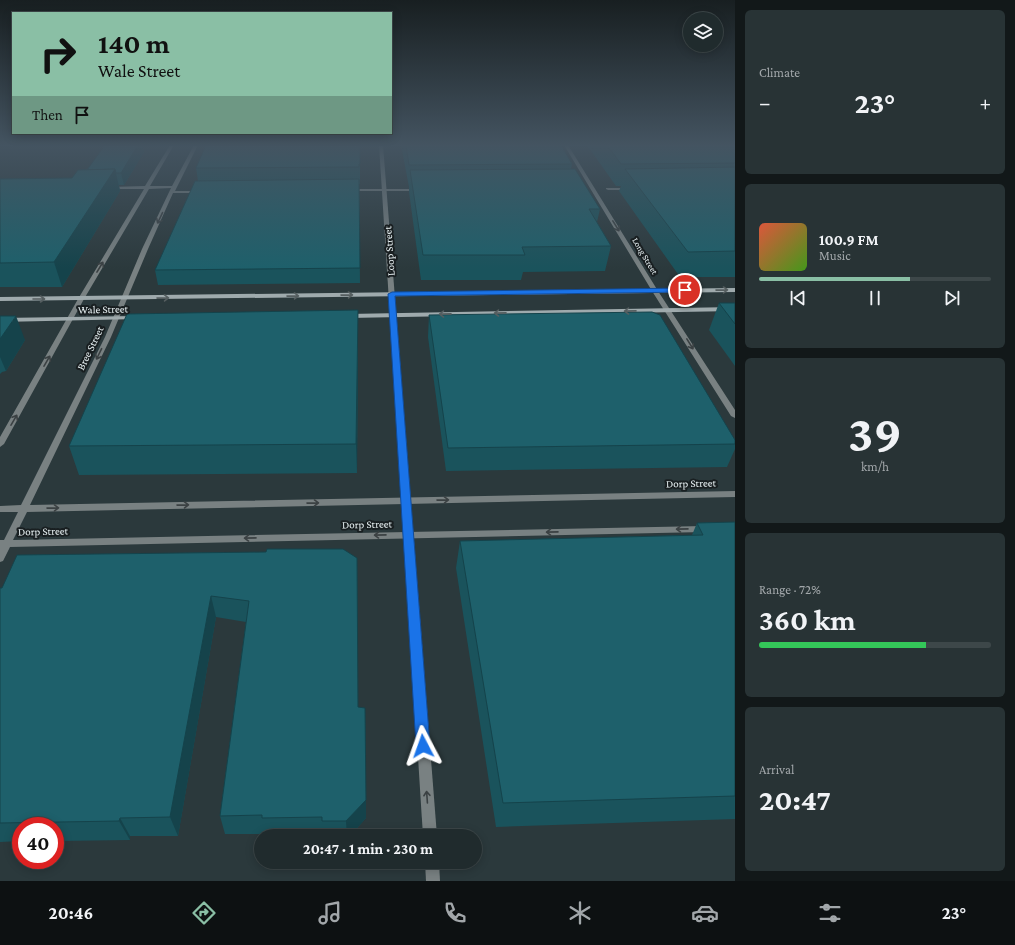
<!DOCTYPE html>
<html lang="en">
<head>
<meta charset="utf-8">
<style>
  body { margin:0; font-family:"Crimson Pro",serif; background:#283335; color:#f1f3f6; height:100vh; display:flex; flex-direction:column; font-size:15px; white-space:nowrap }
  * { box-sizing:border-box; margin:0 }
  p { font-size:13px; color:#a2a7aa }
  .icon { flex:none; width:22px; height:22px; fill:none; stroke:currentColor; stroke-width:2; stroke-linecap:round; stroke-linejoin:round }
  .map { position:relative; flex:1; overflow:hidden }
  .sheet { display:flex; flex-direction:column; gap:10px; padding:10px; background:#121819; width:280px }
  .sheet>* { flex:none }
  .banner { position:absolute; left:12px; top:12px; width:380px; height:122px; border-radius:0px; box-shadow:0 2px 10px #0003,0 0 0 1px #3d4749; background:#8abfa5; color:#111; overflow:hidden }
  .buttons { position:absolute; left:683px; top:12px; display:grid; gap:8px }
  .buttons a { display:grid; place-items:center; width:40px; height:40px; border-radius:50%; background:#202b2d; box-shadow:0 2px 10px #0003,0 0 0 1px #3d4749; font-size:20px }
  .speed { position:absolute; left:12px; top:817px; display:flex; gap:8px; font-size:20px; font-weight:700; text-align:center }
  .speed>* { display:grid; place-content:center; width:52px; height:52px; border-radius:50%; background:#202b2d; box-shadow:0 2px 10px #0003,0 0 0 1px #3d4749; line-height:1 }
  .speed .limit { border:6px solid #d22; background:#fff; color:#111 }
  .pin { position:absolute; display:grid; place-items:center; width:34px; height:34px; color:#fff; margin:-17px; border:2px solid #fff; border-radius:50%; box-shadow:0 1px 4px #0007 }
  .me { position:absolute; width:44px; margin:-22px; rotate:356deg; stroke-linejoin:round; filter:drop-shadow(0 0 3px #0008) }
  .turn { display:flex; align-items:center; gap:14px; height:84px; padding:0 20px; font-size:18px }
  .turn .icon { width:52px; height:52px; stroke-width:2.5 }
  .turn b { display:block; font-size:28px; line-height:34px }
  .then { display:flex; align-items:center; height:38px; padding:0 20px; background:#0003; gap:8px; font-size:15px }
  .big { font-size:30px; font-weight:700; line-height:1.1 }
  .sheet .tile { flex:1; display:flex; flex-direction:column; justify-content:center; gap:6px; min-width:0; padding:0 14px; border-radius:6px; background:#283335 }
  .sheet .dial { align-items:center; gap:0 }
  .dial b { font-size:52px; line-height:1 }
  .song { display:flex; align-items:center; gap:12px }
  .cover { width:48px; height:48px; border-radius:6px; background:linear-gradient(135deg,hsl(10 70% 55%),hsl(100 70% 35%)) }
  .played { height:4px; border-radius:2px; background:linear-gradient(90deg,#8abfa5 65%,#3d4749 65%) }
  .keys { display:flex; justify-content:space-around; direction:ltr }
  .heat { display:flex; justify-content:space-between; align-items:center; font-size:22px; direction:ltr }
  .charge { height:6px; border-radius:3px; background:linear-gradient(90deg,#34c759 72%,#3d4749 0) }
  .trip { position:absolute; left:254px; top:829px; width:228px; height:40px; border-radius:20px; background:#202b2d; box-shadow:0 2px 10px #0003,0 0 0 1px #3d4749; font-weight:700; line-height:40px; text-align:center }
  .tab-bar { display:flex; height:64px; justify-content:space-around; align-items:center; background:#0d1112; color:#a2a7aa }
  .tab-bar .icon { width:28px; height:28px }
  .tab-bar .current { color:#8abfa5 }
  .tab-bar b { font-size:18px; color:#f1f3f6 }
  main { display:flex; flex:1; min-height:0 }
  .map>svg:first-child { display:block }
</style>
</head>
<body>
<main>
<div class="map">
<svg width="735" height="881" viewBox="0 0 735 881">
  <rect width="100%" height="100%" fill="#2b393c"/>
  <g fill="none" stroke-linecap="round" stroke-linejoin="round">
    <polygon fill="#798182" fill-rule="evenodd" points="606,188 630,188 632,189 630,190 608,190 606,189"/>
    <g fill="#798182" fill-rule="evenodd">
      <polygon points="170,145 174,145 150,186 172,186 194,145 198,145 175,191 200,191 202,192 200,193 173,193 148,249 111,337 30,505 735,491 735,497 27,512 13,540 704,526 707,527 709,529 707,531 704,532 10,547 3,561 0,562 0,540 4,540 18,512 0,512 0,506 21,505 105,337 142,249 171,188 149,189 84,299 4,444 0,447 0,437 78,299 144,189 109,189 107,188 109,187 145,186"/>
      <polygon points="348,189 420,189 422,190 420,191 350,191 348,190"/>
    </g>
    <g fill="#798182" fill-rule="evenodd">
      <polygon points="379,145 383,145 437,836 423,836"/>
      <polygon points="564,145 568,145 658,291 735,410 735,418 731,416 652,291"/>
      <polygon points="425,862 439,862 440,881 426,881"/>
    </g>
    <g fill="#9faaad" fill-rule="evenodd">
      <polygon points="735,288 735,292 0,301 0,297"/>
      <polygon points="735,307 735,311 348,318 345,316 348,314"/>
      <polygon points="136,316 139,318 138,319 0,322 0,318"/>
    </g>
  </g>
  <g fill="#1a535c">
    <polygon points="401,145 561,145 572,164 571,169 600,209 597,222 611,246 605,271 523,272 521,280 421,280 409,192 409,187"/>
    <polygon points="587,145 735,145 735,277 680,277 619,191 621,186 616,186"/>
    <polygon points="143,147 144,152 124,185 119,185 120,191 62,287 0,287 0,179 72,178"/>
    <polygon points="360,164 360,184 359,184 360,283 158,285 155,270 198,181 196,168"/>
    <polygon points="719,303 735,303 735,366 709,330"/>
    <polygon points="358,310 357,473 79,475 69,446"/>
    <polygon points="429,315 735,440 735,449 727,467 446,471 428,337"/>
    <polygon points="0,316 25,340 6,371 2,372 0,374"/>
    <polygon points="735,522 735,819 496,827 456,568 460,541 692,535 697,523"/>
    <polygon points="266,552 358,707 366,818 350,836 266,836 265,834 225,834 220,816 246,622 216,617 178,836 130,836 130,840 55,841 55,826 21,826 21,841 0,842 0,588"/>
  </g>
  <g fill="#15434b">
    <polygon points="138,145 144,145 143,147 144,152 124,185 121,173"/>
    <polygon points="115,169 120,191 62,287 54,262"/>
    <polygon points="358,310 358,337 357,473 356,444"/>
    <polygon points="16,316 25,340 6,371 0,357 0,339"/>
    <polygon points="211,596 216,617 178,836 170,817"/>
    <polygon points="366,800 366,818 350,836 347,836 346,821"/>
    <polygon points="120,818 130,836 130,840 119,821"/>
  </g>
  <g fill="#1e606b" stroke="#15434b">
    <polygon points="105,145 138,145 121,173 116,173 115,169 87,170"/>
    <polygon points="206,145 360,145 360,164 359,164 359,167 196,168"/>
    <polygon points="406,145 561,145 572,164 409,165"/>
    <polygon points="607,145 735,145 735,163 621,164"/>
    <polygon points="735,167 735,251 688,252 625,169"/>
    <polygon points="115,169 54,262 0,263 0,179 72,178 78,170"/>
    <polygon points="575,169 600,209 589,209 611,246 522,247 525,255 423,255 410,170"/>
    <polygon points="359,179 360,268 155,270 195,181"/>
    <polygon points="719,303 735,303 735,324"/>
    <polygon points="358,310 356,444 69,446 127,314"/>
    <polygon points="652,312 660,315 735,440 735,444 448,448 429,315"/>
    <polygon points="0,316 16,316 0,339"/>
    <polygon points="735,522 735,796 503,803 460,541 703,535 697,523"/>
    <polygon points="267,549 343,549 357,558 358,707 365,708 366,800 346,821 322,821 322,817 262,818 262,815 220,816 249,601 211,596 170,817 120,818 119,821 0,823 0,588 2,588 17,555 266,552"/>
  </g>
  <defs><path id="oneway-shaft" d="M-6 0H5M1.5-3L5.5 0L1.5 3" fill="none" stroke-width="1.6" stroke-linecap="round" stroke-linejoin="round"/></defs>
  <g stroke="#3b4143">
    <use href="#oneway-shaft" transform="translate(160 218) rotate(115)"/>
    <use href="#oneway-shaft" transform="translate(616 226) rotate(58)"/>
    <use href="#oneway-shaft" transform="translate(100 267) rotate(-59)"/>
    <use href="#oneway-shaft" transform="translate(690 344) rotate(58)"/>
    <use href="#oneway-shaft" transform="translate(99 354) rotate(116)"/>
    <use href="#oneway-shaft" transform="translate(47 361) rotate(-60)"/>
    <use href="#oneway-shaft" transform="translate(14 420) rotate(-60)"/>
    <use href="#oneway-shaft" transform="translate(443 500) rotate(-1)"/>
    <use href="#oneway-shaft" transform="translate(313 503) rotate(-1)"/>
    <use href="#oneway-shaft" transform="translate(183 505) rotate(-1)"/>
    <use href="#oneway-shaft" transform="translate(53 508) rotate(-1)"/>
    <use href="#oneway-shaft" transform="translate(682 529) rotate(179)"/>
    <use href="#oneway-shaft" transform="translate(552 532) rotate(179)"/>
    <use href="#oneway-shaft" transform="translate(380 535) rotate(179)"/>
    <use href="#oneway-shaft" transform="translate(250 538) rotate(179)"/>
    <use href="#oneway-shaft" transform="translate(427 797) rotate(-94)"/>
  </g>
  <g stroke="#555e60">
    <use href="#oneway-shaft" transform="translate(722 290) rotate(-1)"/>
    <use href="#oneway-shaft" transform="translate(347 295) rotate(-1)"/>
    <use href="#oneway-shaft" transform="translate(293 296) rotate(-1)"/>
    <use href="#oneway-shaft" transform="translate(163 298) rotate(-1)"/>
    <use href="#oneway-shaft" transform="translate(39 299)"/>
    <use href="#oneway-shaft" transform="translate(630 311) rotate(179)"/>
    <use href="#oneway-shaft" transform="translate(500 313) rotate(179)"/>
    <use href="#oneway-shaft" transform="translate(445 314) rotate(179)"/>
  </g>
  <linearGradient id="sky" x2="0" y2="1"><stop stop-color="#181f21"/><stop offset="0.54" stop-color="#445461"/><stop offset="1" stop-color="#445461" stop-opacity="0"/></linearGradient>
  <rect width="735" height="269" fill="url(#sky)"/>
  <polygon fill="#1a73e8" stroke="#114b97" points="685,288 689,290 688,292 395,296 430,746 428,750 423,752 418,750 416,746 388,294 392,292"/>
  <g text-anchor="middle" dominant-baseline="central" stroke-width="4" stroke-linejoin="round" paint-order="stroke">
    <g font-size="9" fill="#e7f0f2" stroke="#191f21">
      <text transform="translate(645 256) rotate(59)">Long Street</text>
    </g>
    <g font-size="11" fill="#e7f0f2" stroke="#191f21">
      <text transform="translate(389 251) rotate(-94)">Loop Street</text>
      <text transform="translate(103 309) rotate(-1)">Wale Street</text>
      <text transform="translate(90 348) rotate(-64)">Bree Street</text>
      <text transform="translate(691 483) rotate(-1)">Dorp Street</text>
      <text transform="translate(367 524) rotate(-1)">Dorp Street</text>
      <text transform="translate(43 531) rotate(-1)">Dorp Street</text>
    </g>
  </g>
</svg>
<div class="buttons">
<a><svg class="icon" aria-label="layers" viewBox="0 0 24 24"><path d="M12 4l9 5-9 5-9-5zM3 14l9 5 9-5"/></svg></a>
</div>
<div class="speed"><div class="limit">40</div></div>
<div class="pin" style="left:685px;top:290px;background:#d93025"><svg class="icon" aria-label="arrive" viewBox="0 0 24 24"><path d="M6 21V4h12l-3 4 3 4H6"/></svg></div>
<svg class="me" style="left:423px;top:746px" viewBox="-20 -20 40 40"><path d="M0-17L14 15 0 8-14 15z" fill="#1a73e8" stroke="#fff" stroke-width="4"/></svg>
<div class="trip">20:47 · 1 min · 230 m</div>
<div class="banner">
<div class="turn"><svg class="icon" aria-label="right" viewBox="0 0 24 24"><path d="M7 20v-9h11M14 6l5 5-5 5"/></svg><div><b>140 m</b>Wale Street</div></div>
<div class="then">Then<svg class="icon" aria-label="arrive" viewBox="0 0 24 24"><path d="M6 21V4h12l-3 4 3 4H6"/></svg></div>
</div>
</div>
<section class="sheet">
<div class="tile"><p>Climate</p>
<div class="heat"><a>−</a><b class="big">23°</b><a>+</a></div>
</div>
<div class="tile">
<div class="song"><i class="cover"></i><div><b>100.9 FM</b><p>Music</p></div></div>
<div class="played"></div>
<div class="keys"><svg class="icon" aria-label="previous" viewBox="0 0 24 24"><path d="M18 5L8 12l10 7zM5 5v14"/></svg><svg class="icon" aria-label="pause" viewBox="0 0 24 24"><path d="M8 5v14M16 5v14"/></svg><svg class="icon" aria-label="next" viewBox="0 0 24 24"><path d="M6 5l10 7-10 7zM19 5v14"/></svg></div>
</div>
<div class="tile dial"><b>39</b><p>km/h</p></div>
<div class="tile"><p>Range · 72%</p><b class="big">360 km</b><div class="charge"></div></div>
<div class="tile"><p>Arrival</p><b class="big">20:47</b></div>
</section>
</main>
<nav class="tab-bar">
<b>20:46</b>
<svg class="icon current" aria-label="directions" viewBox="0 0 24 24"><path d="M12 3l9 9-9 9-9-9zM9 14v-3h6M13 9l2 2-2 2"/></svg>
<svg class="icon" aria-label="music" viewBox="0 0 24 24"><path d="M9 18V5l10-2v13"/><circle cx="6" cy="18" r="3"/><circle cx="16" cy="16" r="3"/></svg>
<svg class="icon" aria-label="phone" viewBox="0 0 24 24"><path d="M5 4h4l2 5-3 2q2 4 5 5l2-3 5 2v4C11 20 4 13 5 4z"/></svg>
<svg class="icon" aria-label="climate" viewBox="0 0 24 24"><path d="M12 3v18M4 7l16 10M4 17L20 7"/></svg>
<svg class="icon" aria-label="car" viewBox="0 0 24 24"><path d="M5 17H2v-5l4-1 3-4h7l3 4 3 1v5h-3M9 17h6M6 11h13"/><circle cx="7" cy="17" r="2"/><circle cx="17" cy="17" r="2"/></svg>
<svg class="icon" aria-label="filters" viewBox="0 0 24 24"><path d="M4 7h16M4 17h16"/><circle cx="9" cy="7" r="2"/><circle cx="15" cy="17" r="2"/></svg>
<b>23°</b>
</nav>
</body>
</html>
